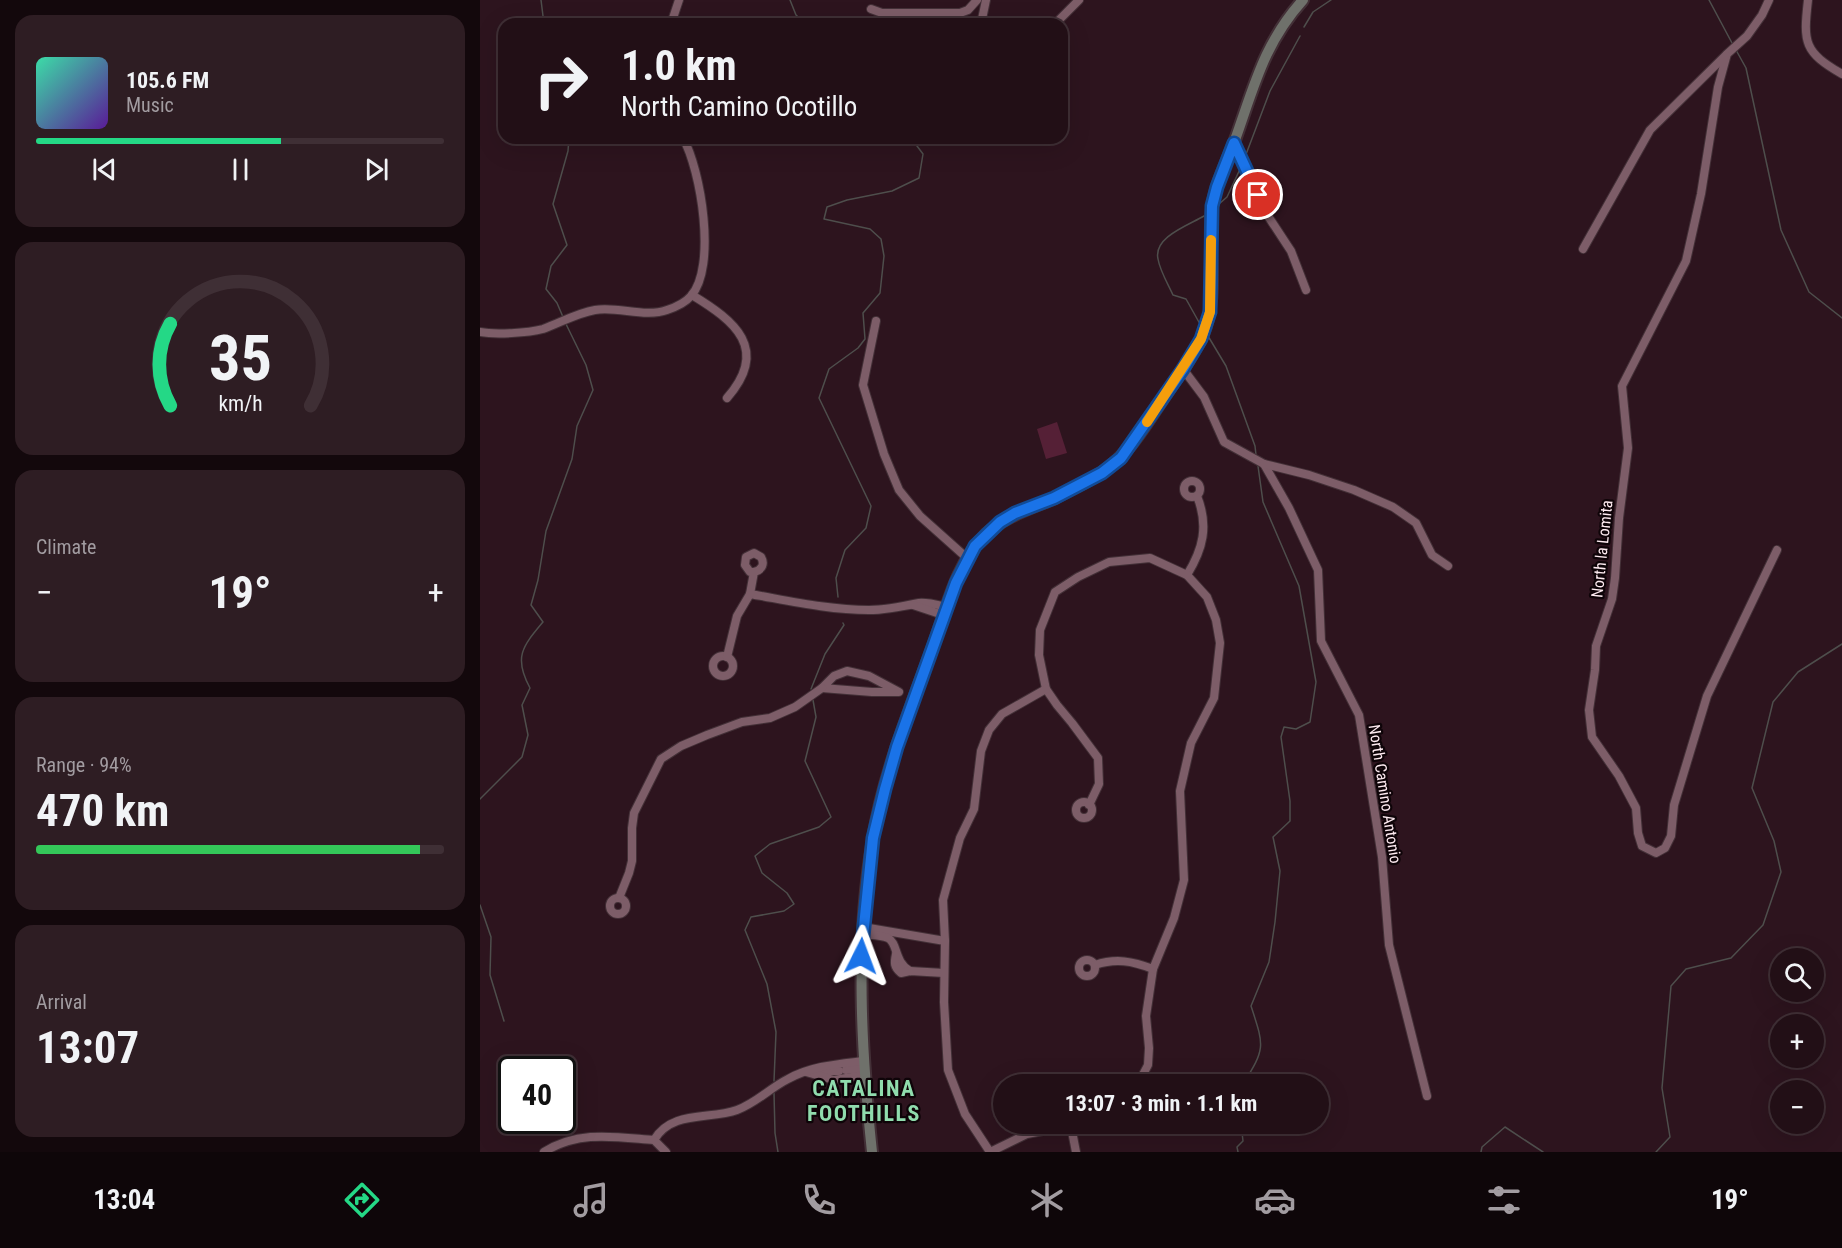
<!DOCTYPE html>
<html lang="en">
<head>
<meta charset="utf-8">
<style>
  body { margin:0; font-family:"Roboto Condensed",sans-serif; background:#2e1d23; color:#f1f3f6; height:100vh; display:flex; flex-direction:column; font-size:22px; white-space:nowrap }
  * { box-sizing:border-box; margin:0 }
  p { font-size:20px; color:#a29ca1 }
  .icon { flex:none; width:33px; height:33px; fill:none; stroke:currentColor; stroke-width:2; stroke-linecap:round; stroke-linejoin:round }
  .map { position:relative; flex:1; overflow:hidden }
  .drawer { display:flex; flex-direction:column; gap:15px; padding:15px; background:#13080c; width:480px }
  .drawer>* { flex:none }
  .guide { position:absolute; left:18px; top:18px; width:570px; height:126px; border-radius:18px; box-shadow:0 6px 24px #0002,0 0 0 2px #3f2f35; background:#220f16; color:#f1f3f6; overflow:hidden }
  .buttons { position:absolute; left:1290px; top:948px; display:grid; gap:12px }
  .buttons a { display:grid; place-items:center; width:54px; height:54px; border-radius:50%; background:#220f16; box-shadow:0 6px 24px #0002,0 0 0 2px #3f2f35; font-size:30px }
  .speed { position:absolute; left:18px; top:1056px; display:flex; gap:12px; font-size:30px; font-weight:700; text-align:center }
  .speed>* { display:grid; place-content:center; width:78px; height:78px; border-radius:50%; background:#220f16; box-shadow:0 6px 24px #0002,0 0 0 2px #3f2f35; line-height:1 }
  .speed .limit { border:3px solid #111; border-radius:9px; background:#fff; color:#111 }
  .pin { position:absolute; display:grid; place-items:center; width:51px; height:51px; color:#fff; margin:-26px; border:3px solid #fff; border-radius:50%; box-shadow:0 2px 6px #0007 }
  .me { position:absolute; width:66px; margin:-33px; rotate:3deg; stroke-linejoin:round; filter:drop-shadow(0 0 4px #0008) }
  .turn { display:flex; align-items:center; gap:21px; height:126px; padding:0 24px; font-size:27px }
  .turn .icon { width:78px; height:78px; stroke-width:2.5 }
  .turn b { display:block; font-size:42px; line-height:51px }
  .big { font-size:45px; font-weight:700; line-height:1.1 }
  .drawer .card { flex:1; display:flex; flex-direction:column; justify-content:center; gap:9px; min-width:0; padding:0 21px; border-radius:18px; background:#2e1d23 }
  .drawer .dial { align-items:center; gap:0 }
  .dial svg { height:156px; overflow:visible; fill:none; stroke:#3f2f35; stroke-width:7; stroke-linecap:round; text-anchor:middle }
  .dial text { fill:#f1f3f6; stroke:none }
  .song { display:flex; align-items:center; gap:18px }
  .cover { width:72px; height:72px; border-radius:9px; background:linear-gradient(135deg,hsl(160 70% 55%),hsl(270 70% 35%)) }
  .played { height:6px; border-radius:3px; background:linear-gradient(90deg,#24d886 60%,#3f2f35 60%) }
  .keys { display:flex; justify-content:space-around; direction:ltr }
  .heat { display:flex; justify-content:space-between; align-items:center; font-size:33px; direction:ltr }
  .charge { height:9px; border-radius:4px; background:linear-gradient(90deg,#34c759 94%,#3f2f35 0) }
  .trip { position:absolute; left:513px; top:1074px; width:336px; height:60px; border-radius:30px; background:#220f16; box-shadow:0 6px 24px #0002,0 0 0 2px #3f2f35; font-weight:700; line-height:60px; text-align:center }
  .dock { display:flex; height:96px; justify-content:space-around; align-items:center; background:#0e0609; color:#a29ca1 }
  .dock .icon { width:42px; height:42px }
  .dock .current { color:#24d886 }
  .dock b { font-size:27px; color:#f1f3f6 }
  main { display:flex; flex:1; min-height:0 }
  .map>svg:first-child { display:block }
</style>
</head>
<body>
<main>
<section class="drawer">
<div class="card">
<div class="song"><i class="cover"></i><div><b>105.6 FM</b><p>Music</p></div></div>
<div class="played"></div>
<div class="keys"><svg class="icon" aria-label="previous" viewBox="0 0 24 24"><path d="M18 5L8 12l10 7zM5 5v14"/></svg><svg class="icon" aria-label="pause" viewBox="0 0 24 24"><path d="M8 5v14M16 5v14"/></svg><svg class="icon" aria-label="next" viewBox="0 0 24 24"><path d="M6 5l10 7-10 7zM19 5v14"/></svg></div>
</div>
<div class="card dial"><svg viewBox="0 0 100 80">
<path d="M14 69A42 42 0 1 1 86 69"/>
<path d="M14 69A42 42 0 0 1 14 27" stroke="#24d886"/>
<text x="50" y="56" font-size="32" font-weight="700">35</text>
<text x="50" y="72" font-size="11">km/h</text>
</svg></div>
<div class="card"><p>Climate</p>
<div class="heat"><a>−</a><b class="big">19°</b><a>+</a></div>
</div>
<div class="card"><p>Range · 94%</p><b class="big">470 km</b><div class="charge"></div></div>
<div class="card"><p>Arrival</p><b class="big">13:07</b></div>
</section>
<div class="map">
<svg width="1362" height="1152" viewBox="0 0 1362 1152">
  <rect width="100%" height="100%" fill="#2d141e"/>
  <polygon fill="#552036" points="577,422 587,453 566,459 557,429"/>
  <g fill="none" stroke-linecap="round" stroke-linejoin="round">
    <g stroke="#4e4e4c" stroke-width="1.5">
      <polyline points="61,0 64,24"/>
      <polyline points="310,0 316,15 326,24"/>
      <polyline points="1229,0 1252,43"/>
      <polyline points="824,27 833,12 851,0"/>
      <polyline points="1256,50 1266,68 1301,230 1329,292 1362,318"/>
      <polyline points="765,157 790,91 820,36"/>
      <polyline points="739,204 747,197 761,167"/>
      <polyline points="83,317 77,303 66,289 71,266 87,245 73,204 88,151 89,138"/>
      <path d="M 720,324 L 706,299 L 693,295 C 688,284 680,271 678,259 C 673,237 709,225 724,216"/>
      <polyline points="728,336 746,366 775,446 776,455"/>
      <polyline points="358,597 356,578 365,550 386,528 391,506 339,398 349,369 378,348 385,339 383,313 400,293 404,256 401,239 390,229 344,219 347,207 367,200 412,191 439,178 443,154 431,138"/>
      <polyline points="331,689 345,654 364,625 363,623"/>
      <path d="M 0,799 L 42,757 L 48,735 L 42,705 L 50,688 C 33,657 43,646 63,622 L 51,605 L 58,580 L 66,531 L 92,459 L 97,426 L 113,390 L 106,365 L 85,322"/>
      <polyline points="0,905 11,937 10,975 24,1021"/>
      <polyline points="294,1081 296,1032 287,984 265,930 271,917 304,911 314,904 307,893 282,873 275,856 290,844 339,827 351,817 325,761 336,717 333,700"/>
      <path d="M 763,1084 C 786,1048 784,1046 771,1006 L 789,962 L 795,922 L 800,871 L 793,837 L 810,821 L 810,801 L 801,737 L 804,727 L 816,729 L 830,722 L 836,682 L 819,586 L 783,502 L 778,466"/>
      <polyline points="294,1093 295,1133 298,1152"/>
      <polyline points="758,1152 757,1147 763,1141 761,1124"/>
      <polyline points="1001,1152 1002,1147 1025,1127 1063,1152"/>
      <polyline points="1176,1152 1190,1137 1182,1088 1191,986 1206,969 1251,958 1283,925 1301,872 1294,841 1272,788 1293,702 1318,672 1362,644"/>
    </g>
    <defs>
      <g id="street">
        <polyline points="1289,0 1282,15 1267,36 1247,54 1238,87 1221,194 1206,261 1142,386 1148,448 1139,518 1135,578 1132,599 1116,646 1115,670 1109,710 1112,737 1139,776 1156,808 1158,833 1162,846 1176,853 1185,848 1191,836 1194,805 1227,696 1297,550"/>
        <path d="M 1328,0 C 1323,43 1324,52 1362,74"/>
        <polyline points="391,9 402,13 480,13 488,10 497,0"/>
        <polyline points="191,24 199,0"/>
        <polyline points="501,24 506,0"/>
        <polyline points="575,24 599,0"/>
        <polyline points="754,143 786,213 811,251 826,290"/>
        <polyline points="1103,249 1170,130 1246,55"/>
        <path d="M 212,295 C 255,321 290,349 247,398"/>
        <polyline points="396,321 383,385 404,454 419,490 440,516 487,558"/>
        <path d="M 0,332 C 15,335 48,333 63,329 C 80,323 97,313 115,310 C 138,306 165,318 187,310 C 196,307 205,303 211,296 C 237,267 221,170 203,138"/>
        <polyline points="703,369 724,397 744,442 784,464 809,508 838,570 841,641 879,715 902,857 909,945 947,1096"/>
        <polyline points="784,464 829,475 874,490 913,507 936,523 952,555 968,566"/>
        <circle cx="712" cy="489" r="8"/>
        <path d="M 707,575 C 723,549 729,526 717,496"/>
        <path d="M 270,594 C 310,601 349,610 389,610 C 404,610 425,606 439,603 C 447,602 458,605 467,607"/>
        <polyline points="433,605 463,615"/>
        <circle cx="243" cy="666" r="10"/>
        <path d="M 247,657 L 257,616 L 270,594 L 274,572 C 282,570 285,564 281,557 L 274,553 L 266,557 L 265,565 L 270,572 L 274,572"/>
        <polygon points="367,671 389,676 419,692 392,692 342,688 354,676"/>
        <circle cx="604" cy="810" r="8"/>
        <polyline points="609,805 619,784 618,758 592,723 577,705 566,689 559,655 560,630 575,592 598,577 629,562 670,558 707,575 727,597 736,620 740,643 734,698 711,743 700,791 704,880 694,918 673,969 666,1016 669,1048 668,1065 658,1084"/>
        <circle cx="138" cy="906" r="8"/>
        <polyline points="139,898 149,873 152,861 152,828 154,813 181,759 201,746 227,735 262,722 290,718 315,707 342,688"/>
        <polyline points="383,927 465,941"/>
        <path d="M 382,934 C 390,935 401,935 408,938 C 418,943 414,962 430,971"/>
        <path d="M 416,954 C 414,963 414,967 421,973 L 430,971 L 464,973"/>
        <circle cx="607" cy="968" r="8"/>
        <path d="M 615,965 C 636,958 652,961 673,969"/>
        <polyline points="366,1070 384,1068"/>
        <polyline points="334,1071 359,1071"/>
        <polyline points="326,1072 354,1080 384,1075"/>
        <polyline points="591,1126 596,1152"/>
        <path d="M 174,1140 C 192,1110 229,1120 257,1110 C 276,1103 290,1088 308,1079 C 331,1066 358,1064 383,1061"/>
        <path d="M 64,1152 C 99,1130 135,1137 174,1140 L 186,1152"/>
        <polyline points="510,1152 485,1114 468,1070 464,1002 465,941 463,900 480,838 494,809 501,751 509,730 522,714 566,689"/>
        <polyline points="510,1152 547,1134 598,1124"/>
      </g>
      <path id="secondary" d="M 392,1152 C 381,1048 375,943 393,839 C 403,775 429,712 451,652 C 466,612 475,564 506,534 C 527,515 550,509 575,498 C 590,490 607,482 621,473 C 650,454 668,421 687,393 C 699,375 713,357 722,337 C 740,296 727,252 732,208 C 735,184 747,162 755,140 C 774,87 784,43 823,0"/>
    </defs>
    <use href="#street" stroke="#433037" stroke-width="10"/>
    <use href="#secondary" stroke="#433037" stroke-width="14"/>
    <use href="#street" stroke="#7d5d68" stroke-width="8"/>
    <use href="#secondary" stroke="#6f716b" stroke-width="10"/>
  </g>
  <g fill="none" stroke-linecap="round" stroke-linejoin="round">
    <defs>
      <polyline id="route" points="381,956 393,838 405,789 417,747 476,583 495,546 520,522 535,513 574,498 622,473 641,458 703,369 721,339 730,312 732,206 737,187 754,143 778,195"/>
    </defs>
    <use href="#route" stroke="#114b97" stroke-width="15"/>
    <use href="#route" stroke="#1a73e8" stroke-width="10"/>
    <polyline stroke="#f59e0b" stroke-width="10" points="667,422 721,339 730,312 731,240"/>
  </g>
  <g text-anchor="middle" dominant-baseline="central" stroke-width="4.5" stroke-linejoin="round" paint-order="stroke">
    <g font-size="16" fill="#feebf1" stroke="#0e0408">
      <text transform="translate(1122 549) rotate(-84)">North la Lomita</text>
      <text transform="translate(905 794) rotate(81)">North Camino Antonio</text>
    </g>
    <g font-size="22" font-weight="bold" letter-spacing="1.5" fill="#90dcad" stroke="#0e0408">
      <text x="384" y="1088">CATALINA<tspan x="384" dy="25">FOOTHILLS</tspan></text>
    </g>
  </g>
</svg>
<div class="buttons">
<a><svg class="icon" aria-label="search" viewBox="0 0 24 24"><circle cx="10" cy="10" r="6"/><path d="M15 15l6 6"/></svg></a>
<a>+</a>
<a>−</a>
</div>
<div class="speed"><div class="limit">40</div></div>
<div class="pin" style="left:778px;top:195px;background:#d93025"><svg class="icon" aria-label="arrive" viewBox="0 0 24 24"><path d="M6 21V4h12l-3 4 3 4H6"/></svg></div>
<svg class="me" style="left:381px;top:956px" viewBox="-20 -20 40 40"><path d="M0-17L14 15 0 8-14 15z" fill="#1a73e8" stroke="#fff" stroke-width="4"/></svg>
<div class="trip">13:07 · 3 min · 1.1 km</div>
<div class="guide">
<div class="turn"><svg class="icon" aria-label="right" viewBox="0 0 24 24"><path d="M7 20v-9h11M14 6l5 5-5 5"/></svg><div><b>1.0 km</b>North Camino Ocotillo</div></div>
</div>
</div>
</main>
<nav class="dock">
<b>13:04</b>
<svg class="icon current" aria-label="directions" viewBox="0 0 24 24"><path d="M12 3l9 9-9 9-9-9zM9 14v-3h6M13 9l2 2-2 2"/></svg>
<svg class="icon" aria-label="music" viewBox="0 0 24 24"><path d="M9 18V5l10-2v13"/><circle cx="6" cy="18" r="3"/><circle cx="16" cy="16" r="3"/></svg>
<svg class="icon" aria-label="phone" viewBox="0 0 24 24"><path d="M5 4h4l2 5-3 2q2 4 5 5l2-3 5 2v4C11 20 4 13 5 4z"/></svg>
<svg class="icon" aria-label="climate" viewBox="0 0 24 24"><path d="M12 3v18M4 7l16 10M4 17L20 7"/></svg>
<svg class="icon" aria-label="car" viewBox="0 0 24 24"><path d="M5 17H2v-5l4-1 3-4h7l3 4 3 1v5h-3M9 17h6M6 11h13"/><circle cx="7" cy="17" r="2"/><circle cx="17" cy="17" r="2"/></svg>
<svg class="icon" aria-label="filters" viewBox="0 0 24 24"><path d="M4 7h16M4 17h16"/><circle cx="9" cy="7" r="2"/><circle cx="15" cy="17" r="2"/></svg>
<b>19°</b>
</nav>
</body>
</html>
